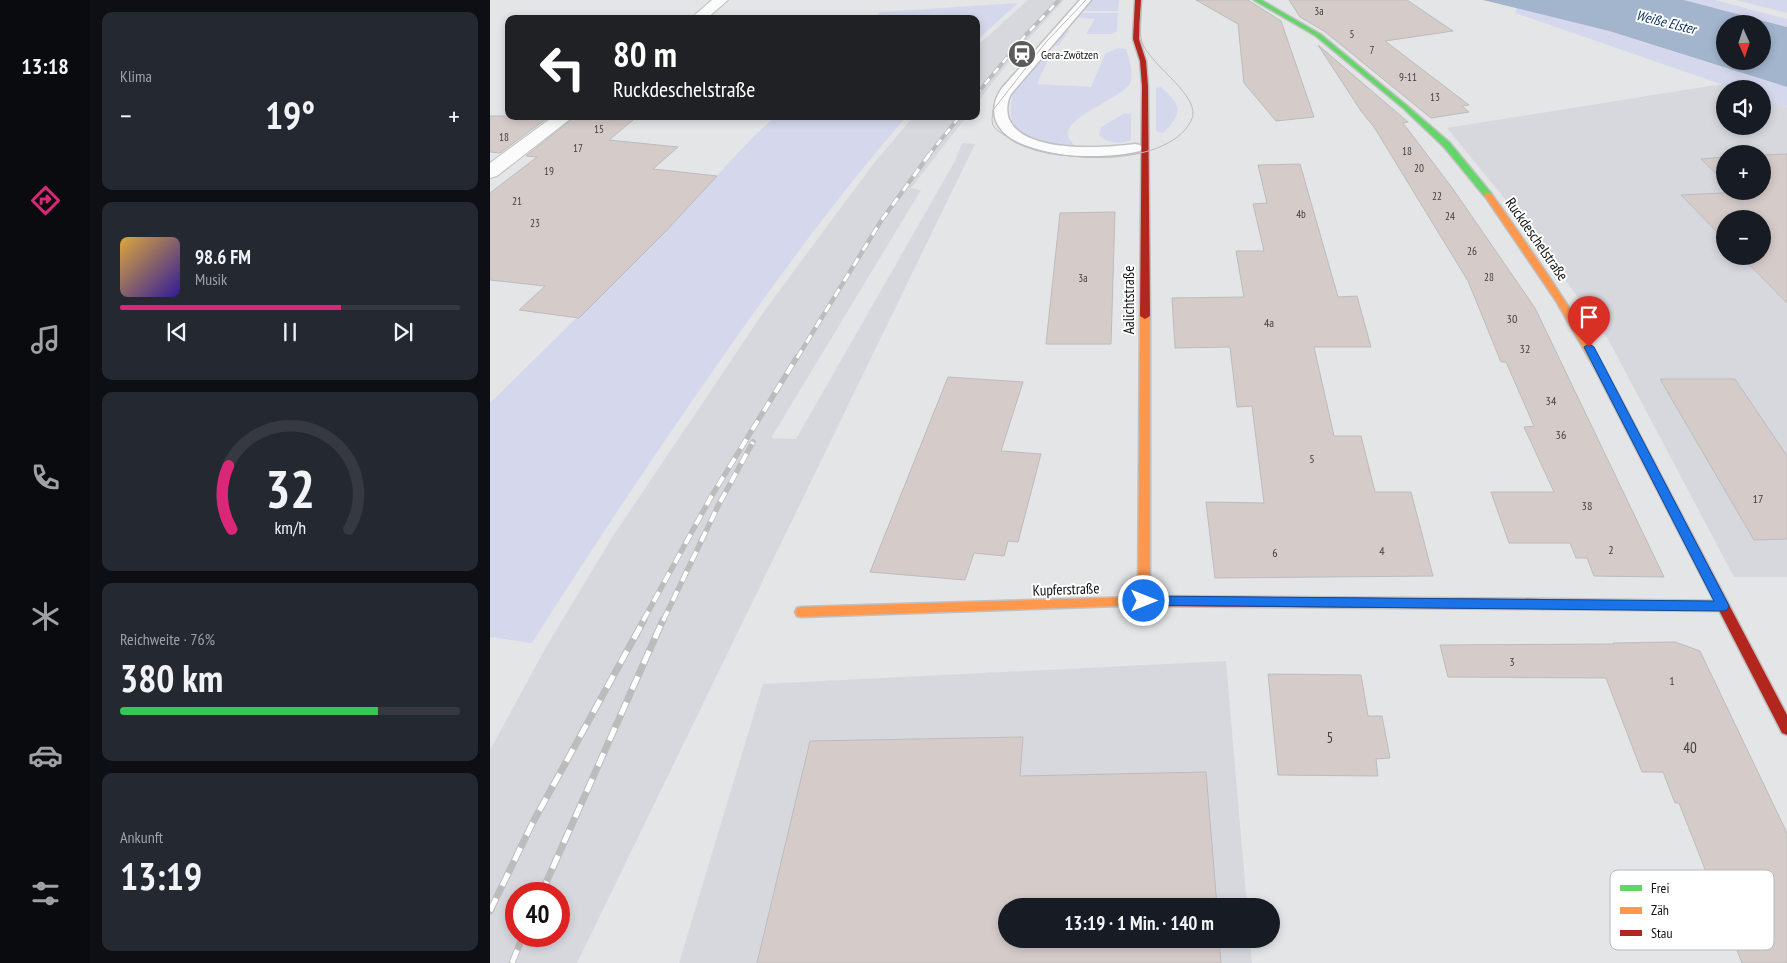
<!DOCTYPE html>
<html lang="de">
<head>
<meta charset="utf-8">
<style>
  body { margin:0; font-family:"PT Sans Narrow",sans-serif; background:#242831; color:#f1f3f6; height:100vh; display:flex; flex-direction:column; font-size:19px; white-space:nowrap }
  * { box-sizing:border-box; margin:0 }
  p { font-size:16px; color:#9ea1a6 }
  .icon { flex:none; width:28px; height:28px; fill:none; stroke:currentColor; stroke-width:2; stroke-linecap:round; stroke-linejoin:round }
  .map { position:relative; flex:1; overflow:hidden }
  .drawer { display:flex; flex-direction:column; gap:12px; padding:12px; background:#0d0f14; width:400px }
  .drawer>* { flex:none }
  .banner { position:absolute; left:15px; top:15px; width:475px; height:105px; border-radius:10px; box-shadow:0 2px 8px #0003; background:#202124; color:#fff; overflow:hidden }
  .needle { width:32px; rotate:177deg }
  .fabs { position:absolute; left:1226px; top:15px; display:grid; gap:10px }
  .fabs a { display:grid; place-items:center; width:55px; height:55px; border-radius:50%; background:#171b24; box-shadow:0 2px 8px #0003; font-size:25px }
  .speed { position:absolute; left:15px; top:882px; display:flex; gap:10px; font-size:25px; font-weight:700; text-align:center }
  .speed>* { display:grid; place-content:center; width:65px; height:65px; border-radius:50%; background:#171b24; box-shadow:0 2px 8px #0003; line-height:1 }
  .speed .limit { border:8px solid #d22; background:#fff; color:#111 }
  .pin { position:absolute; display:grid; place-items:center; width:42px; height:42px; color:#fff; margin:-51px -21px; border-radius:50% 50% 50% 0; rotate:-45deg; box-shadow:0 0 5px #0007 }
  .pin .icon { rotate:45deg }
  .me { position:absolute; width:55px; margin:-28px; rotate:90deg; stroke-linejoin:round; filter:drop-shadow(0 0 4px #0008) }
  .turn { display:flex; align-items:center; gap:18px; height:105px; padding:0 25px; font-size:22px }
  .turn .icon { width:65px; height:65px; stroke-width:2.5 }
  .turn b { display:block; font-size:35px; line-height:42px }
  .big { font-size:38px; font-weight:700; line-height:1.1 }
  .drawer .widget { flex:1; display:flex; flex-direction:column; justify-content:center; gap:8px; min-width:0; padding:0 18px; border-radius:10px; background:#242831 }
  .drawer .dial { align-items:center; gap:0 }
  .dial svg { height:130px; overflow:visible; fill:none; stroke:#363941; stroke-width:7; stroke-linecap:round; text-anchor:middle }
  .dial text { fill:#f1f3f6; stroke:none }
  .song { display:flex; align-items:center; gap:15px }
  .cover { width:60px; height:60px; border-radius:8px; background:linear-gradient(135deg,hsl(40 70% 55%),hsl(250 70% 35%)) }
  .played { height:5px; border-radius:2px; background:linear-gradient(90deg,#db2777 65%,#363941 65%) }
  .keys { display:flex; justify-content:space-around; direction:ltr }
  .heat { display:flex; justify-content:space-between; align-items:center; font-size:28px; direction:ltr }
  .charge { height:8px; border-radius:4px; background:linear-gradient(90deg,#34c759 76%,#363941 0) }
  .trip { position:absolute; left:508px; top:898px; width:282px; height:50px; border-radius:25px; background:#171b24; box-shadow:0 2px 8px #0003; font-weight:700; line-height:50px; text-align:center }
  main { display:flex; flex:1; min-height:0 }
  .dock { display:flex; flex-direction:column; width:90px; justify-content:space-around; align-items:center; background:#090b0e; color:#9ea1a6 }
  .dock .icon { width:35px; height:35px }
  .dock .selected { color:#db2777 }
  .dock b { font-size:22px; color:#f1f3f6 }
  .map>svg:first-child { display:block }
</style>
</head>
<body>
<main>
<nav class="dock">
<b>13:18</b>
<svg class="icon selected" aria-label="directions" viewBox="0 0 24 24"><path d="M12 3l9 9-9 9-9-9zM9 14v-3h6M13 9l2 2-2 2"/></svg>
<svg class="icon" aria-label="music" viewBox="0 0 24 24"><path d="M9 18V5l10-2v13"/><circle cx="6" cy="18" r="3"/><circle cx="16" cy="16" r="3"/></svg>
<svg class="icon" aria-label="phone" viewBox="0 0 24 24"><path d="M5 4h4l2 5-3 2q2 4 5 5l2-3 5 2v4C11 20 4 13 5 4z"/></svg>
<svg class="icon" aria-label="climate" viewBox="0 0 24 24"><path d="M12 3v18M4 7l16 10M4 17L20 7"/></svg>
<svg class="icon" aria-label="car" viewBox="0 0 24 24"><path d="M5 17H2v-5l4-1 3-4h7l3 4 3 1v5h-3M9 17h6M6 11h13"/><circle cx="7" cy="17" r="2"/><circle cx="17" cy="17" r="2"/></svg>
<svg class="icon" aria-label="filters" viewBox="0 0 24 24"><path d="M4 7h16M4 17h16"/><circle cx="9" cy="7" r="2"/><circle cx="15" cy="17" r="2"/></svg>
</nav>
<section class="drawer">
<div class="widget"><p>Klima</p>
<div class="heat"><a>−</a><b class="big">19°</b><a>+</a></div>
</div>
<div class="widget">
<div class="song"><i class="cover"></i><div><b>98.6 FM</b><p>Musik</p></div></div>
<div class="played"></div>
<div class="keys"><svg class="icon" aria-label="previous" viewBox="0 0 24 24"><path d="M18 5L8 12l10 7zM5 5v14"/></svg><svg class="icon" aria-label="pause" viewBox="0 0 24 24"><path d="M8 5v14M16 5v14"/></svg><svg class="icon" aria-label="next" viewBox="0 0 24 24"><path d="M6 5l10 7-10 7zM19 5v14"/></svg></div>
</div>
<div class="widget dial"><svg viewBox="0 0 100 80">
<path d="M14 69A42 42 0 1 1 86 69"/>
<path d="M14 69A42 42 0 0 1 12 30" stroke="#db2777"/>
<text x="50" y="56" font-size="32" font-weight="700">32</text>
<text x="50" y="72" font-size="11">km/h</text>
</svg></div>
<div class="widget"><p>Reichweite · 76%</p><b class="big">380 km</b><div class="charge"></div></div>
<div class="widget"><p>Ankunft</p><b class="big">13:19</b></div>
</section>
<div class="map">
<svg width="1297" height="963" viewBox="0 0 1297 963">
  <rect width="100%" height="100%" fill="#e4e5e6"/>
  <g fill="#d7d8de" fill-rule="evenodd">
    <polygon points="538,0 574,0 525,54 486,104 486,47"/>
    <path d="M 1232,84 L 1245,89 L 1235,89 L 1235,126 L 1272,126 L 1273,98 L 1297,107 L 1297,577 L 1244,577 L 1118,339 L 1028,215 L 957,128 ZM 1235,154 L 1272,154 L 1272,191 L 1235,191 ZM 1235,219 L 1272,219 L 1272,256 L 1235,256 Z"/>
    <path d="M 424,116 L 477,116 L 421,188 L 431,190 L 281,438 L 306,439 L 465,161 L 472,143 L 485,144 L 87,963 L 0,963 L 0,750 L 56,647 L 123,536 L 275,310 L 384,163 ZM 26,894 L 69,894 L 69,936 L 26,936 Z"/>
    <polygon points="736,661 757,906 516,906 516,939 760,939 762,963 189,963 273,684"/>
  </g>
  <g fill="#d5d8ed">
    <polygon points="600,0 629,0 628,11 590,11"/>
    <polygon points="1194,0 1225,0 1297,19 1297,27"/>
    <polygon points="1246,0 1297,0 1297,13"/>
    <polygon points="528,3 486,41 486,19 385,19 390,12"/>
    <polygon points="1027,8 1118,31 1297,87 1297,107 1273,98 1272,89 1245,89 1025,13"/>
    <polygon points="589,13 628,13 627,31 622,34 596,34 605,19 587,17 577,30 579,31 568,46 560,46"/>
    <path d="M 628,48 L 636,49 C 640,61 644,72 640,84 C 629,99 579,116 578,132 C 577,137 581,142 585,146 L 582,148 C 564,145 523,139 521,116 C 520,109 522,100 522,92 L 549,60 L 558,60 L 547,84 L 601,87 L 615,54 Z"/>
    <path d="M 671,87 C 691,106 694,112 673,133 L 666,131 L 666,88 Z"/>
    <path d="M 635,113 L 641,114 L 641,140 C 631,145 616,143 609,135 L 611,127 Z"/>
    <path d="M 286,116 L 417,116 C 342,202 276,294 211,388 C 153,472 97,556 42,643 L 0,637 L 0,403 L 176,230 L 263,137 Z"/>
  </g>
  <path fill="#a2b5cd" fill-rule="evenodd" d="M 993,0 L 1194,0 L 1297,27 L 1297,87 L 1119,31 ZM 1235,24 L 1272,24 L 1272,61 L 1235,61 Z"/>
  <g fill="#d5ccca" stroke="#bcbcbd">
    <polygon points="706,0 758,0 791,21 824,117 786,121 754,83 748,24"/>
    <polygon points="799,0 917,0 963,31 895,41 979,105 972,106 979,112 941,118 834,31 810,17"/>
    <polygon points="828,45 918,122 913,123 963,189 1045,308 1174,577 1104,576 1097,558 1086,558 1080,543 1019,543 1001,492 1064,492 1034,427 1044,426 1016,362 1011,362 978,281 884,127 871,111"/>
    <polygon points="0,116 60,116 10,153 0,152"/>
    <polygon points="86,116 148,116 119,140 188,147 163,169 227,176 175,232 89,318 29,310 55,286 0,280 0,193 47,157 36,156"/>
    <polygon points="1297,154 1297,303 1251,256 1272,256 1272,219 1235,219 1235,240 1191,195 1272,191 1272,155"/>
    <polygon points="1235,157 1235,182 1211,159"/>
    <polygon points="810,164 848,297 867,296 881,347 824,347 844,436 871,436 885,492 921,492 943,576 725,578 716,502 774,503 762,406 747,407 740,347 685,348 682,298 754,297 746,251 774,251 763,204 777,203 768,165"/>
    <polygon points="625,212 621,344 556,344 570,213"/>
    <polygon points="458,377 533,382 511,451 551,454 528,542 518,541 514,556 484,553 475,580 380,572"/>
    <polygon points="1170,379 1245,379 1297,456 1297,539 1264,540"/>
    <polygon points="1185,642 1210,651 1297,833 1297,963 1252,963 1189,803 1185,803 1173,772 1152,772 1116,678 958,677 950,645 1124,644 1123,643"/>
    <polygon points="778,674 871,675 878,716 892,716 900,758 886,759 888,776 788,775"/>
    <polygon points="533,737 530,776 716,772 727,906 516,906 516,939 729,939 731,963 267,963 320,741"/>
  </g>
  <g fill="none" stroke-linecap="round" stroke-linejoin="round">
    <defs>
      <path id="lane" d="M 590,0 L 601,0 L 521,94 C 517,101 516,111 519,119 C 534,154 615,148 645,144 L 650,145 L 652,148 L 650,151 C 615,160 523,161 506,121 C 502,109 505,98 512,88 Z"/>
      <g id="street">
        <polygon points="222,0 238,0 216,19 200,19"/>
        <polygon points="64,116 84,116 7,176 0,178 0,163"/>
      </g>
      <g id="fast">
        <polygon points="764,0 771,0 830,34 916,105 960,143 1001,193 1001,197 995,197 954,147 912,107 826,36"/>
        <polygon points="1053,599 1233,601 1237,602 1239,606 1237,610 1233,611 1053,609 1049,608 1047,604 1049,600"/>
      </g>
      <g id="slow">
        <path d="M 995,193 L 1001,193 C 1041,250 1081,306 1114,367 L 1113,369 L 1105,369 L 1066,301 L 994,195 Z"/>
        <polygon points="655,313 660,316 660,601 658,605 311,617 307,616 305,612 307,608 311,607 648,597 650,316"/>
      </g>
      <g id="jam">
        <polygon points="645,0 651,0 649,39 656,61 658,86 660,316 655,319 650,316 652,86 650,61 643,39"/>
        <polygon points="1109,364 1114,367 1297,715 1297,735 1292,733 1104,367"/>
        <polygon points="645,596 1053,599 1057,600 1059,604 1057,608 1053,609 645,606 641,605 639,601 641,597"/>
      </g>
    </defs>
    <use href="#lane" stroke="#bfc0c1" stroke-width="3"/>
    <use href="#street" stroke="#bfc0c1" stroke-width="2"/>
    <use href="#fast" stroke="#bfc0c1" stroke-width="3"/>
    <use href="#slow" stroke="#bfc0c1" stroke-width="3"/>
    <use href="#jam" stroke="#bfc0c1" stroke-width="3"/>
    <use href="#lane" fill="#fbfbfb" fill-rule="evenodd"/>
    <use href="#street" fill="#fbfbfb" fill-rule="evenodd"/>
    <use href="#fast" fill="#63d668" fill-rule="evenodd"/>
    <use href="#slow" fill="#ff974d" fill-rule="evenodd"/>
    <use href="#jam" fill="#b3261e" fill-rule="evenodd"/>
    <path stroke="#bcbcbc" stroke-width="1" d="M 596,0 L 556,42 L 503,110 C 503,115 501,120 503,125 C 507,132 515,135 521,139 C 561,163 675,170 701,121 C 714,97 660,66 652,42 C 648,29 651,13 652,0"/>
    <defs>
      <g id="rail-far3">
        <polyline points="486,95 533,38 569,0"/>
        <polyline points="438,156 470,116"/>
      </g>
      <polyline id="rail-far2" points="307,358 391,221 439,155"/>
      <g id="rail-far1">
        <polyline points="153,621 221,497 307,357"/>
        <polyline points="173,621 229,504 263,442"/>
      </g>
      <g id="rail">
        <polyline points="51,894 173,620"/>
        <polyline points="0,911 42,824 154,620"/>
        <polyline points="22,963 33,936"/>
      </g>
    </defs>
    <use href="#rail-far3" stroke="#bcbcbc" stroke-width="4"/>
    <use href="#rail-far2" stroke="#bcbcbc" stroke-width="4.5"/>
    <use href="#rail-far1" stroke="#bcbcbc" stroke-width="5.5"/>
    <use href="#rail" stroke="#bcbcbc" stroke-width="7"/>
    <use href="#rail-far3" stroke="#fff" stroke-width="2.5" stroke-dasharray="7" stroke-linecap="butt"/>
    <use href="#rail-far2" stroke="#fff" stroke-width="3" stroke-dasharray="9" stroke-linecap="butt"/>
    <use href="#rail-far1" stroke="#fff" stroke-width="4" stroke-dasharray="11" stroke-linecap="butt"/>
    <use href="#rail" stroke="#fff" stroke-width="5" stroke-dasharray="14" stroke-linecap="butt"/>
  </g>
  <polygon fill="#1a73e8" stroke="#114b97" points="1099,344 1104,347 1237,602 1239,606 1237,610 1233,611 649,605 647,601 649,598 654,596 1224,601 1094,347"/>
  <defs>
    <symbol id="station-disc" viewBox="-11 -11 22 22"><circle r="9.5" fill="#5b5b5c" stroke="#fff"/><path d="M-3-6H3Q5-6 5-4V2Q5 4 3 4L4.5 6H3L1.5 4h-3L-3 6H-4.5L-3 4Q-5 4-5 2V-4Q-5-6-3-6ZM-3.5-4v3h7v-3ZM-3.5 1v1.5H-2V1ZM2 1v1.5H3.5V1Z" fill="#fff"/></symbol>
  </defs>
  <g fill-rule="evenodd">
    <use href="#station-disc" x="516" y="38" width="32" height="32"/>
  </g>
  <g text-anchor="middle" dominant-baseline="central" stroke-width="4" stroke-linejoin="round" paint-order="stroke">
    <g font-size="11" fill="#424040">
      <text x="829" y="11">3a</text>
      <text x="862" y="34">5</text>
      <text x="882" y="50">7</text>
      <text x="918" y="77">9-11</text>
      <text x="945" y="97">13</text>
      <text x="109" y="129">15</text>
      <text x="14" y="137">18</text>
      <text x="88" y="148">17</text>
      <text x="917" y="151">18</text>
      <text x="929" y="168">20</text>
      <text x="59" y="171">19</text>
      <text x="947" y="196">22</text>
      <text x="27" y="201">21</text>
      <text x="811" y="214">4b</text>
      <text x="960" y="216">24</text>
      <text x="45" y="223">23</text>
      <text x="982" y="251">26</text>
      <text x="999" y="277">28</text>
      <text x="593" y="278">3a</text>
    </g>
    <g font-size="12" fill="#111112" stroke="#fff" text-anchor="start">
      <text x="551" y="54">Gera-Zwötzen</text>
    </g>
    <g font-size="12" fill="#424040">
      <text x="1022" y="318">30</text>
      <text x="779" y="322">4a</text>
      <text x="1035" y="348">32</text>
      <text x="1061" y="400">34</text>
      <text x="1071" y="434">36</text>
      <text x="822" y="458">5</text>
      <text x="1268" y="498">17</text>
      <text x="1097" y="505">38</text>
      <text x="1121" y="549">2</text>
      <text x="892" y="550">4</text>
      <text x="785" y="552">6</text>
      <text x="1022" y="661">3</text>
      <text x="1182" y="680">1</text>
    </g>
    <g font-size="14" font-style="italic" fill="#0d315d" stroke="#fff">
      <text transform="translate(1176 22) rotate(14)">Weiße Elster</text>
    </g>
    <g font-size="15" fill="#111112" stroke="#fff">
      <text transform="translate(1047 239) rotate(55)">Ruckdeschelstraße</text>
      <text transform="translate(638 300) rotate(-90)">Aalichtstraße</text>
      <text transform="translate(576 589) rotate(-2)">Kupferstraße</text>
    </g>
    <g font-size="15" fill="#424040">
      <text x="840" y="737">5</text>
      <text x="1200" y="747">40</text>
    </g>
  </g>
  <rect x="1120" y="870" width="164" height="80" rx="8" fill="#fff" stroke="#b8b8b8" stroke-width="1"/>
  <rect x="1130" y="885" width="22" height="6" fill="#63d668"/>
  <rect x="1130" y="907" width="22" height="7" fill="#ff974d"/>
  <rect x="1130" y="930" width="22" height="6" fill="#b3261e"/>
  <g font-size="14" fill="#111112">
    <text x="1161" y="893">Frei</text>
    <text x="1161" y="915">Zäh</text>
    <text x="1161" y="938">Stau</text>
  </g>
</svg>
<div class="fabs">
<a><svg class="needle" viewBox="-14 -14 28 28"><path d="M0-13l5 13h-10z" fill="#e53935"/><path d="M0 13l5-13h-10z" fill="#9ea1a6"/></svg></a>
<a><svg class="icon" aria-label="sound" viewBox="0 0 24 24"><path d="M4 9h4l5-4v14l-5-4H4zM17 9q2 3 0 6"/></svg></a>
<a>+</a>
<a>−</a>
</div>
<div class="speed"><div class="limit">40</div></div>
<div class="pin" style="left:1099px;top:347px;background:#d93025"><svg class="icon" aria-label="arrive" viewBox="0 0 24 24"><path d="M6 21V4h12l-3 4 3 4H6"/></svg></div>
<svg class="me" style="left:654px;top:601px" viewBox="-20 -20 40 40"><circle r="17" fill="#1a73e8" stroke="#fff" stroke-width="3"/><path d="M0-11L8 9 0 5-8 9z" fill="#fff"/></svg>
<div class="trip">13:19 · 1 Min. · 140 m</div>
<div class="banner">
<div class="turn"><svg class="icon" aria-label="left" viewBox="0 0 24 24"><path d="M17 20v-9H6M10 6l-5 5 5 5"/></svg><div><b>80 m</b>Ruckdeschelstraße</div></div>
</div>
</div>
</main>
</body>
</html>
